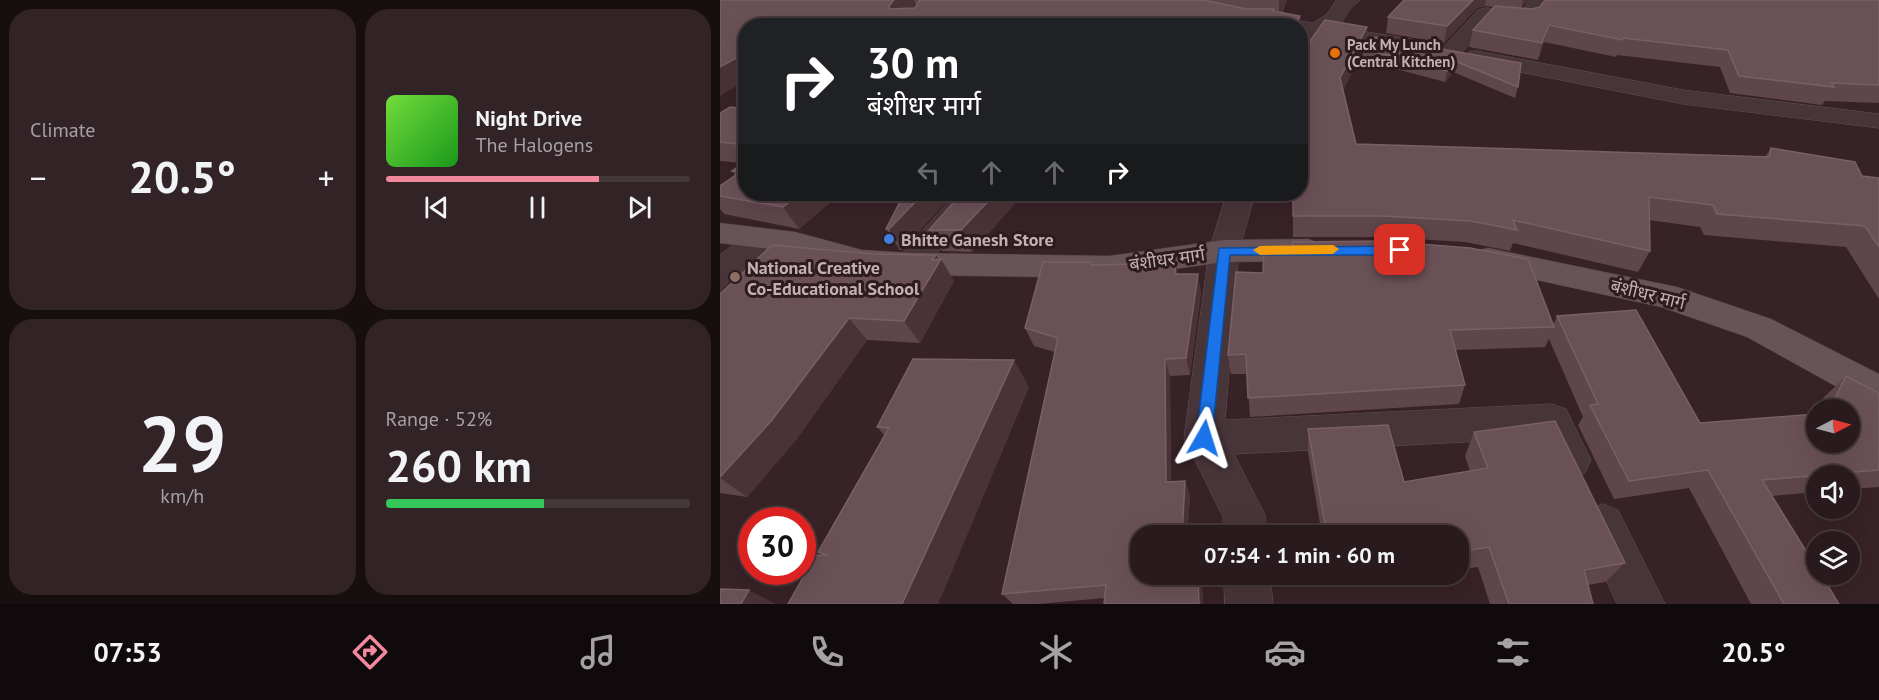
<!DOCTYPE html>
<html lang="en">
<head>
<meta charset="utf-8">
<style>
  body { margin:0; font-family:"PT Sans","Noto Sans Devanagari",sans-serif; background:#312326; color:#f1f3f6; height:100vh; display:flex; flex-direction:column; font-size:22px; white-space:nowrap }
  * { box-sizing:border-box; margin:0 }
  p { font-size:20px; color:#a5a1a4 }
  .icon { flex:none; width:33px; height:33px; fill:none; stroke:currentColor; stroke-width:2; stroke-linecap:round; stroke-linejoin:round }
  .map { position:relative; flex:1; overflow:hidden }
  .sheet { display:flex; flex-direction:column; gap:9px; padding:9px; background:#170e10; width:720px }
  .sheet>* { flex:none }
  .hud { position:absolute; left:18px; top:18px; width:570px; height:183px; border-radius:24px; box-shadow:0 6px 24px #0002,0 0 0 2px #45383b; background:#202124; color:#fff; overflow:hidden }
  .needle { width:39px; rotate:84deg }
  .buttons { position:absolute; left:1086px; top:399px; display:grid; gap:12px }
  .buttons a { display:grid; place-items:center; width:54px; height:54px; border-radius:50%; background:#291a1d; box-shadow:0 6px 24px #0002,0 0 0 2px #45383b; font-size:30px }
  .speed { position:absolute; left:18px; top:507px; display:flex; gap:12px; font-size:30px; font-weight:700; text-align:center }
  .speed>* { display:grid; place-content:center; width:78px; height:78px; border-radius:50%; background:#291a1d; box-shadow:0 6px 24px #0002,0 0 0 2px #45383b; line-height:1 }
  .speed .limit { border:9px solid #d22; background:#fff; color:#111 }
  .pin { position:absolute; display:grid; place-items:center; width:51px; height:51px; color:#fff; margin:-26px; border-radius:12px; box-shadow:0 3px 9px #0006 }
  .me { position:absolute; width:66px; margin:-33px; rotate:6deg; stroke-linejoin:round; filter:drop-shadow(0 0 4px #0008) }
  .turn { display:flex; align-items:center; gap:21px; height:126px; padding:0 30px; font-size:27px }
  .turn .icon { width:78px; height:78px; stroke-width:2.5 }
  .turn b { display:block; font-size:42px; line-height:51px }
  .lanes { display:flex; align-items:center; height:57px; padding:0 30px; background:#0003; justify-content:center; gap:30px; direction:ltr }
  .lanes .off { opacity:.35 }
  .big { font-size:45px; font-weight:800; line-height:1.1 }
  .sheet .widget { flex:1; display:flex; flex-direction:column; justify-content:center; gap:9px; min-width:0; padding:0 21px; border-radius:24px; background:#312326 }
  .sheet .dial { align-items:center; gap:0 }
  .dial b { font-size:78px; line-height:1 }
  .song { display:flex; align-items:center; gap:18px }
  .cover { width:72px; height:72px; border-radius:9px; background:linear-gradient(135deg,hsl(100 70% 55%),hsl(120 70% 35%)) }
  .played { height:6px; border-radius:3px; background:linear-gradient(90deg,#f2889d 70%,#45383b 70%) }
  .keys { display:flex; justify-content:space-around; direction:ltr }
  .heat { display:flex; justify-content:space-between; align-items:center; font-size:33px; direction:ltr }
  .charge { height:9px; border-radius:4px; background:linear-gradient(90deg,#34c759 52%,#45383b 0) }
  .sheet .tiles { flex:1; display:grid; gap:9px; grid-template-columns:repeat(2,1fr) }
  .trip { position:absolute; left:410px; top:525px; width:339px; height:60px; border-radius:24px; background:#291a1d; box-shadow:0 6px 24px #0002,0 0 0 2px #45383b; font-weight:800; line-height:60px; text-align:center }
  .tabs { display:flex; height:96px; justify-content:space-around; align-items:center; background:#100a0c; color:#a5a1a4 }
  .tabs .icon { width:42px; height:42px }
  .tabs .on { color:#f2889d }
  .tabs b { font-size:27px; color:#f1f3f6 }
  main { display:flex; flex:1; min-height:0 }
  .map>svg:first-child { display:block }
</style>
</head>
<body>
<main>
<section class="sheet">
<div class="tiles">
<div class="widget"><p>Climate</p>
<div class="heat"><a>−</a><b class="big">20.5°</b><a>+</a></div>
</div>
<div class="widget">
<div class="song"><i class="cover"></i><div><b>Night Drive</b><p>The Halogens</p></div></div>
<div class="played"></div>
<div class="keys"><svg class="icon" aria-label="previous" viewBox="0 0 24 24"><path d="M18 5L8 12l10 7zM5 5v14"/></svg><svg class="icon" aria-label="pause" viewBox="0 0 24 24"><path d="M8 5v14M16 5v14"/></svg><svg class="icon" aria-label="next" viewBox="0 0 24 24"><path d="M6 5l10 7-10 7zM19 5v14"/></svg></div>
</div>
<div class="widget dial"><b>29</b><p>km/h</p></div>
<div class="widget"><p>Range · 52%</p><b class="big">260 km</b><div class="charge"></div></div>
</div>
</section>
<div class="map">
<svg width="1159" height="604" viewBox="0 0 1159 604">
  <rect width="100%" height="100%" fill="#372227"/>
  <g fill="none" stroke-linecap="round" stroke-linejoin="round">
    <defs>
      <g id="minor">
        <polygon points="617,0 640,0 630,9 621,23 616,27 697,40 704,42 708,46 704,50 697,52 603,37 588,59 580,60 580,39 584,34 580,33 580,26 571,26 580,21 593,23 606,15"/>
        <polygon points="810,0 828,0 815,21 808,23 770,20 738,57 730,58 722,57 719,52 758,10 765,8 802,11"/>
        <polygon points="757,51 963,90 1159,114 1159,128 963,104 749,62 746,57 749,52"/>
        <polygon points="236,194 265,194 202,272 191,275 180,272 175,264 180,256"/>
        <polygon points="507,194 535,194 519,251 505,420 832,404 846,409 871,460 865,473 851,478 837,473 821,438 514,454 545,515 547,536 503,536 503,517 464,438 489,251"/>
        <polygon points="42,228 53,231 57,238 53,245 11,280 0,283 0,255 31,231"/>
        <polygon points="883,504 898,510 945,604 897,604 861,525 868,510"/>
        <polygon points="504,574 550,574 553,604 505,604"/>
      </g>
      <g id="major">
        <polygon points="0,223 75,232 142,250 191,253 389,256 504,240 588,239 599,243 603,250 599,257 588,261 504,262 389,278 191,275 142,272 74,252 0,243"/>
        <polygon points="768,248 957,287 1051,319 1159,374 1159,408 1146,403 1027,337 941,307 757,267 753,259 757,251"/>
      </g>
    </defs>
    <use href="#minor" stroke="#635054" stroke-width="1"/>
    <use href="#major" stroke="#513f43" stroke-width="1"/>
    <use href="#minor" fill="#48353a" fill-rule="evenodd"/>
    <use href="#major" fill="#685358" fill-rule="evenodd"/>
  </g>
  <g fill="#5f464c">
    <polygon points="0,0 567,0 562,13 580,16 580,26 26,26"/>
    <polygon points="684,0 808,0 801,8 812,9 1159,0 1159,103 1105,101 1102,105 1010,93 1000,67 897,55 896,57 824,42 818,60 749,47 753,30 774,7 765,6 757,8 724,43 666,33 668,17"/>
    <polygon points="647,27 645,46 801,63 798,87 795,98 733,72 725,82 642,60 643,51 623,90 636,144 1045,157 1051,148 1142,176 1159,178 1159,299 1126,247 984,235 980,227 929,220 930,251 918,272 793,243 790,251 745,242 659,237 573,237 573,194"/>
    <polygon points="26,109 26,194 120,194 79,229 4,214 0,209 0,186 15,175 12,171 22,163 0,161 0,113"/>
    <polygon points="165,194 233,194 182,250 180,250 166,229 182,196"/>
    <polygon points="241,194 303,194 252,252 222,251 209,230"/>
    <polygon points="152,254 218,259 234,281 200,343 147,340 76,440 27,497 0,493 0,294"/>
    <polygon points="371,262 372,265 456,263 458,274 481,292 470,375 450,376 451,482 465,481 470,496 467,536 420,536 420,574 479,574 482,586 483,604 384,604 385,598 318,604 293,604 282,594 335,352 314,346 305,328"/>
    <polygon points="516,272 833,325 837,316 980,423 1094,415 1096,410 1096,442 1130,410 1097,410 1104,397 1126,376 1159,393 1159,487 1130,489 1130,476 1096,476 1096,492 1052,496 1119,604 1031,604 969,488 894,499 858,425 863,417 829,339 825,347 736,350 745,385 739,404 530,417 527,374 511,374 508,355"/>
    <polygon points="309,387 218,604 68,604 104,555 98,552 164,435 157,427"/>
    <polygon points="588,429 684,482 750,471 745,456 754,432 905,563 885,582 868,585 873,604 770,604 758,567 738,570 738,536 602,536 588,452"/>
    <polygon points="629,574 706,574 631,585"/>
  </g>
  <g fill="#4a3338">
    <polygon points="174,0 194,0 198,9 170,9 169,6"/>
    <polygon points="559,0 567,0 559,18"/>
    <polygon points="753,0 766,0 765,6 757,8 724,43 727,26"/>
    <polygon points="803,0 808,0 801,9"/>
    <polygon points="580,16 580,26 578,26 578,20"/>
    <polygon points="80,22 82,26 74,26"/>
    <polygon points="829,25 824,42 818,60 822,43"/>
    <polygon points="647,27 645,46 643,49 643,51 619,98 620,78"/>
    <polygon points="26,53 26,80 0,96 0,67"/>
    <polygon points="735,61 733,72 725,82 727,71"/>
    <polygon points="80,194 120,194 79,229 63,207"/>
    <polygon points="203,194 233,194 182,250 169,229"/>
    <polygon points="275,194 303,194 252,252 241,230"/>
    <polygon points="216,255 220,261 221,259 234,281 200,343 184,321 212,260"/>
    <polygon points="456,263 460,281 455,274"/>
    <polygon points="0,274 9,283 0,292"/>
    <polygon points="478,274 481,292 470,375 466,358"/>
    <polygon points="129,318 147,340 76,440 27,497 0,478 0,477"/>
    <polygon points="445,359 450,376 451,497 446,482"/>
    <polygon points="294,360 309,387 218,604 182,604"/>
    <polygon points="465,481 470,496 467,536 462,536"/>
    <polygon points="478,574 482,586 483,604 479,604"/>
    <polygon points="29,590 56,604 21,604"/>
  </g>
  <g fill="#6a5157" stroke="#786066" stroke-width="1.5">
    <polygon points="0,0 174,0 169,6 170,9 195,8 200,0 483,0 526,9 554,9 553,11 580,16 578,20 578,26 82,26 80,22 74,26 26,26 26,53 0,67"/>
    <polygon points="684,0 753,0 727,26 668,17"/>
    <polygon points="825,0 1159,0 1159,85 1111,83 1114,87 1019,76 1008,50 903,38 902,40 829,25 822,43 753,30 775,6 812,9 820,7"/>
    <polygon points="605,20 647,27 620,78 636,144 1049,157 1051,148 1135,162 1142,176 1159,178 1159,247 1145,226 997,214 993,205 929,197 930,251 793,220 797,230 751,221 662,216 573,216 573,194 580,194 580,43 590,41"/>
    <polygon points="654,37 801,63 798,87 735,61 727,71 643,49"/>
    <polygon points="10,107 26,109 26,145 0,142 0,113"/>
    <polygon points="26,161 26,194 80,194 63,207 0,196 0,186 16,175 17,171 12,171"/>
    <polygon points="184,194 203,194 169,229 166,229"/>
    <polygon points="241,194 275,194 241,230 209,230"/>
    <polygon points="662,241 750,248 808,259 834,327 730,330 745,385 528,398 526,354 508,355 516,272 543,273 544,248 573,248 573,242"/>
    <polygon points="52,245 152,254 216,255 212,260 221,259 184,321 129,318 52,420 0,477 0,294"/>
    <polygon points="323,262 371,262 371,265 456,263 455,274 478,274 466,358 445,359 446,482 465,481 462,536 420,536 420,574 478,574 479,604 384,604 386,585 282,594 338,338 305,328"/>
    <polygon points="916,310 980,423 1096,414 1096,442 1130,442 1130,410 1109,410 1126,376 1159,393 1159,470 1042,480 1096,567 1096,574 1101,574 1119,604 1064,604 988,470 909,481 870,405 878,404 837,316"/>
    <polygon points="193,359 294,360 182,604 68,604 96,555 108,555 98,552 169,428 157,427"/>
    <polygon points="835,421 905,563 864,570 873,604 789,604 769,547 738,552 738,536 607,536 588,429 668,425 684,482 768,468 754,432"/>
    <polygon points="0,589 29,590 21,604 0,604"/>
  </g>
  <polygon fill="#1a73e8" stroke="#114b97" stroke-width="1.5" points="680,246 687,250 680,255 510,255 492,438 490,443 484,445 478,443 476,438 499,248"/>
  <polygon fill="#f59e0b" points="613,245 619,249 613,254 540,255 533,250 540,246"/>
  <circle fill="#e8710a" stroke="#2d1b1f" stroke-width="2" cx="615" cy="53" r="6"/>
  <circle fill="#3f7fe0" stroke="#2d1b1f" stroke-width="2" cx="169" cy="239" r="6"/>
  <circle fill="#8d6e63" stroke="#2d1b1f" stroke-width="2" cx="15" cy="277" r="6"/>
  <g text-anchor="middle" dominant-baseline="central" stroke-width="6" stroke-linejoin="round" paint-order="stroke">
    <g font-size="15" font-weight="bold" fill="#c4b0b4" stroke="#2d1b1f" text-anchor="start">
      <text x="627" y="44">Pack My Lunch<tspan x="627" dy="17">(Central Kitchen)</tspan></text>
    </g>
    <g font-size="18" font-weight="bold" fill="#c4b0b4" stroke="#2d1b1f" text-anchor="start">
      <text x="181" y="239">Bhitte Ganesh Store</text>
      <text x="27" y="267">National Creative<tspan x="27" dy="21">Co-Educational School</tspan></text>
    </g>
    <g font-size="18" fill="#c4b0b4" stroke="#2d1b1f">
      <text transform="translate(447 259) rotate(-8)">बंशीधर मार्ग</text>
      <text transform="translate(928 294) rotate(14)">बंशीधर मार्ग</text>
    </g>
  </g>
</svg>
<div class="buttons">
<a><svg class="needle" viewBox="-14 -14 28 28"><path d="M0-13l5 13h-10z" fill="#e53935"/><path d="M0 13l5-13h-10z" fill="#a5a1a4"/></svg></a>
<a><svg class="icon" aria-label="sound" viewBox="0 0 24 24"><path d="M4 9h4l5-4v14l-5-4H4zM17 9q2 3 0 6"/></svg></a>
<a><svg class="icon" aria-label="layers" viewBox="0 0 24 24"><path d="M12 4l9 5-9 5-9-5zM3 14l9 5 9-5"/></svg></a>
</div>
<div class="speed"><div class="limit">30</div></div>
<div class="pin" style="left:680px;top:250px;background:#d93025"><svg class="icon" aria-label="arrive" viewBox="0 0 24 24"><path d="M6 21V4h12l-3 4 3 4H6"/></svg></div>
<svg class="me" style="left:484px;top:438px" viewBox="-20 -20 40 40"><path d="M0-17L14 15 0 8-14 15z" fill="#1a73e8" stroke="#fff" stroke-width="4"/></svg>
<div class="trip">07:54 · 1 min · 60 m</div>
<div class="hud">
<div class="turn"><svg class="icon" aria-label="right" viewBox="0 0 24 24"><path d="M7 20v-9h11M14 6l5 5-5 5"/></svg><div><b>30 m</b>बंशीधर मार्ग</div></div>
<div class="lanes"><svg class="icon off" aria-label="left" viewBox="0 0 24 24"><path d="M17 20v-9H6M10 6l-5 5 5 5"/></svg><svg class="icon off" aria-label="ahead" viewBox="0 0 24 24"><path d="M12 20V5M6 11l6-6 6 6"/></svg><svg class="icon off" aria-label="ahead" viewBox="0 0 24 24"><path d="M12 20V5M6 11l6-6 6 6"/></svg><svg class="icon" aria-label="right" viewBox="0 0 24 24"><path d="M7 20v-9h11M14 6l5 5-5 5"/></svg></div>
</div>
</div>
</main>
<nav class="tabs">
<b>07:53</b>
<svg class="icon on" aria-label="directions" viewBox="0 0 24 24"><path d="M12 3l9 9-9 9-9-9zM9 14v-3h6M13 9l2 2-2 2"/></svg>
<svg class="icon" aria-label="music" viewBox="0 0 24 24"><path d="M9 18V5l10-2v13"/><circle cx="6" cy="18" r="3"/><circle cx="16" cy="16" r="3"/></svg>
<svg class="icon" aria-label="phone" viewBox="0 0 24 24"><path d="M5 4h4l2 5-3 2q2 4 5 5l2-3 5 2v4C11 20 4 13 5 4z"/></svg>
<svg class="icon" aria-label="climate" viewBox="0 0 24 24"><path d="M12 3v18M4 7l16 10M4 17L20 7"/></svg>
<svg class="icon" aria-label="car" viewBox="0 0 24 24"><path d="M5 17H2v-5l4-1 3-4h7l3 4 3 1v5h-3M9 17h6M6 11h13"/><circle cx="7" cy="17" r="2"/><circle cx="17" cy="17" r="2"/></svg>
<svg class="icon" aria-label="filters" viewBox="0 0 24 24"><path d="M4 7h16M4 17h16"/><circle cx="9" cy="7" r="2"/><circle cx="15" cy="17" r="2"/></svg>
<b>20.5°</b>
</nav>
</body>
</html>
